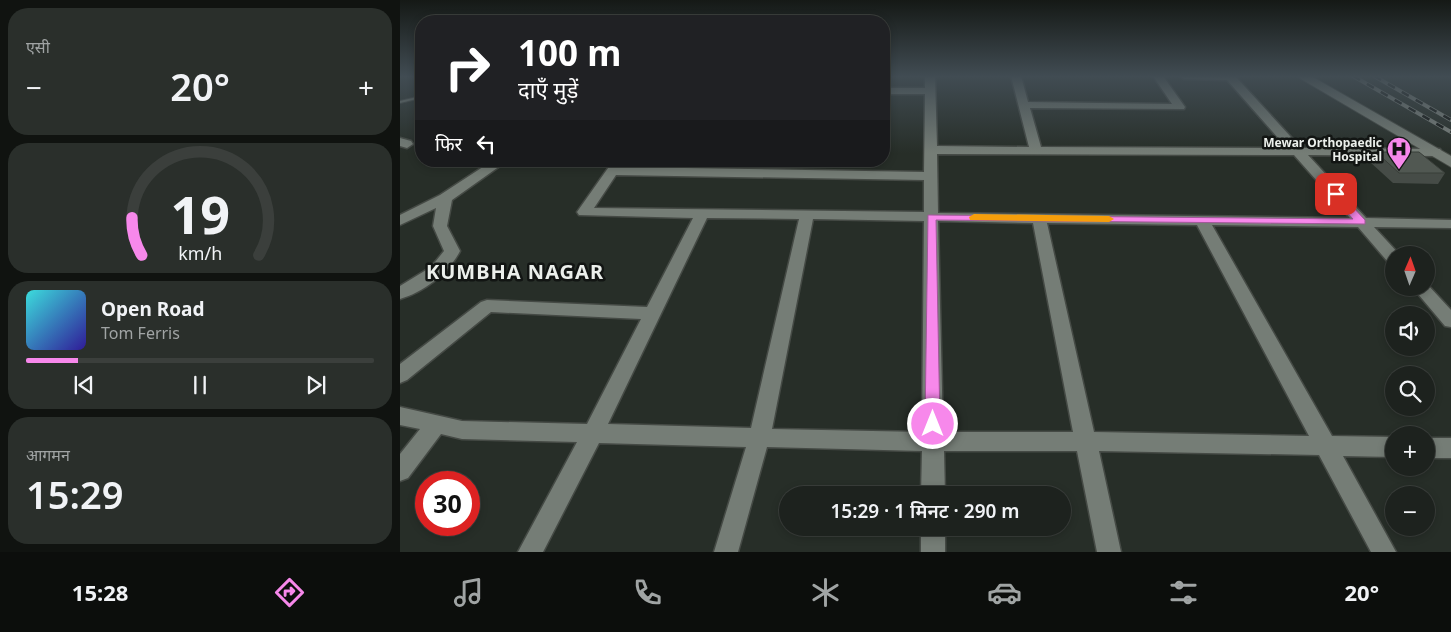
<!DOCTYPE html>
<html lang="hi">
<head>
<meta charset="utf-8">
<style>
  body { margin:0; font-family:"Noto Sans","Noto Sans Devanagari",sans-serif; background:#2a2f2b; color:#f1f3f6; height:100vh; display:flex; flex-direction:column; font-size:19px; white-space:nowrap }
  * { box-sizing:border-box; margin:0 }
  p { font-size:16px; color:#a0a4a4 }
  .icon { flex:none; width:28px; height:28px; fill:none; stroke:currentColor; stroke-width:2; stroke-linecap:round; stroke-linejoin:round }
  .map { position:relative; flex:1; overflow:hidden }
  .side { display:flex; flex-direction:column; gap:8px; padding:8px; background:#101310; width:400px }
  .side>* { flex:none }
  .guide { position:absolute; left:15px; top:15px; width:475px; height:152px; border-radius:20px; box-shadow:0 2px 8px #0003,0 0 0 1px #3b3f3c; background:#202124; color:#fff; overflow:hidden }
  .needle { width:32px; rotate:2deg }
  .tools { position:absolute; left:985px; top:246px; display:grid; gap:10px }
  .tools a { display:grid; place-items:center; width:50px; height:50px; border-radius:50%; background:#1d221e; box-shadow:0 2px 8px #0003,0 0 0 1px #3b3f3c; font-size:25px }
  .speed { position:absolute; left:15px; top:471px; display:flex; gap:10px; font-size:25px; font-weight:700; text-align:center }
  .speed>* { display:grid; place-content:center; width:65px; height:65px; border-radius:50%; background:#1d221e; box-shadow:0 2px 8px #0003,0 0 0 1px #3b3f3c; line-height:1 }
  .speed .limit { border:8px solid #d22; background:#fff; color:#111 }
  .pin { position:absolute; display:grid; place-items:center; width:42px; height:42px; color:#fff; margin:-21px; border-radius:10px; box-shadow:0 2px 8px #0006 }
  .me { position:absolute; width:55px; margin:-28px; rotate:0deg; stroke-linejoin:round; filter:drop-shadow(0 0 4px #0008) }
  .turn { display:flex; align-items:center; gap:18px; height:105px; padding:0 20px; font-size:22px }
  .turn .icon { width:65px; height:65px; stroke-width:2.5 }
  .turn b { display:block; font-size:35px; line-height:42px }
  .then { display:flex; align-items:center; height:48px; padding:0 20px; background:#0003; gap:10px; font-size:19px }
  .big { font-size:38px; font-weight:600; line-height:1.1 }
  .side .tile { flex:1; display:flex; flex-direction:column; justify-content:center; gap:8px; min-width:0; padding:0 18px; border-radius:20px; background:#2a2f2b }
  .side .dial { align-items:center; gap:0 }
  .dial svg { height:130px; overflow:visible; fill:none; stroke:#3b3f3c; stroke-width:7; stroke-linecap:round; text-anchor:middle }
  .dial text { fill:#f1f3f6; stroke:none }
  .song { display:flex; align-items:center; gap:15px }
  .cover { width:60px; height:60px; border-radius:8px; background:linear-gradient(135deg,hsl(180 70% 55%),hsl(250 70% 35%)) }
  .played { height:5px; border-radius:2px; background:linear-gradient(90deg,#f788eb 15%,#3b3f3c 15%) }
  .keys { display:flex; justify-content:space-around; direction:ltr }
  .heat { display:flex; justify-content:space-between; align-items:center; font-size:28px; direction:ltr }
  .trip { position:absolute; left:379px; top:486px; width:292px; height:50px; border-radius:25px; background:#1d221e; box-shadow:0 2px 8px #0003,0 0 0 1px #3b3f3c; font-weight:600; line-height:50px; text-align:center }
  .menu { display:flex; height:80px; justify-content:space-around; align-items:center; background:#0c0e0c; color:#a0a4a4 }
  .menu .icon { width:35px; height:35px }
  .menu .selected { color:#f788eb }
  .menu b { font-size:22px; color:#f1f3f6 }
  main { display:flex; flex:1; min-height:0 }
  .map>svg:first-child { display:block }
</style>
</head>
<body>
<main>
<section class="side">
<div class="tile"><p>एसी</p>
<div class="heat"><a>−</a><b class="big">20°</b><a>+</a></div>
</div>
<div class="tile dial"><svg viewBox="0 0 100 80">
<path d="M14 69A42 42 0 1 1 86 69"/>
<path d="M14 69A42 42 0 0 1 8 46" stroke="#f788eb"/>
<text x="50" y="56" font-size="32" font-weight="700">19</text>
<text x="50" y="72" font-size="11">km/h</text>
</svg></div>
<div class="tile">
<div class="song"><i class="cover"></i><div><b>Open Road</b><p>Tom Ferris</p></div></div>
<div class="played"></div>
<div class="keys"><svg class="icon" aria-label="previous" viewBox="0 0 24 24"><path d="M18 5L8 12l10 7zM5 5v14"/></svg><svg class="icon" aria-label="pause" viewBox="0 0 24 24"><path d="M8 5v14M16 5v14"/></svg><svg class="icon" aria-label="next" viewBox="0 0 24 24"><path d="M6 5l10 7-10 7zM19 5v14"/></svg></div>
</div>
<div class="tile"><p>आगमन</p><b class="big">15:29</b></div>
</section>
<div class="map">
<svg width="1051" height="552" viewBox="0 0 1051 552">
  <rect width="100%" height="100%" fill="#272e28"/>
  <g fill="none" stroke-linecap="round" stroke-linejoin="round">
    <defs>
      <polygon id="service" points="21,96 21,98 0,103 0,101"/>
      <g id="minor">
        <path d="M 525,76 L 535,76 L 537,146 L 629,147 L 611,76 L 621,76 L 628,102 L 772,104 L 753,76 L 763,76 L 785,107 L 784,109 L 630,108 L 641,147 L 887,148 L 827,80 L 784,79 L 779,76 L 835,76 L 901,148 L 1040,149 L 1042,152 L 1036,156 L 908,155 L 966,218 L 1051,220 L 1051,228 L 974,227 L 1000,255 L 994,255 L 994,263 L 988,262 L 958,227 L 812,225 L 932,436 L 994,437 L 994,457 L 943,456 L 996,552 L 971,552 L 919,455 L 699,451 L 721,552 L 697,552 L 677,451 L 544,451 L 545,495 L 521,495 L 522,451 L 367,447 L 338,552 L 314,552 L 346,447 L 199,443 L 143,552 L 118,552 L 177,442 L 62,439 L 41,434 L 8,478 L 0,481 L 0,454 L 20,429 L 0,425 L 0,407 L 62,421 L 187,424 L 241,319 L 91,312 L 7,380 L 0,383 L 0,364 L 81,302 L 87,300 L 247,307 L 293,218 L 179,215 L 177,212 L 213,161 L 223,161 L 221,167 L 524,172 L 525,94 L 484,94 L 484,88 L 525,88 ZM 537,154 L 894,155 L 950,218 L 538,213 ZM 216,175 L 524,180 L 524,212 L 194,208 ZM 307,218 L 399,219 L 351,428 L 208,424 ZM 413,219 L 524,221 L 522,432 L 372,429 ZM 538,221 L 633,223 L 673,432 L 543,432 ZM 647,223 L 797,225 L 909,436 L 694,432 Z"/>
        <polygon points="0,138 11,141 13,144 7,148 0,146"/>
        <path d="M 92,161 L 107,161 L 52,200 L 47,226 L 60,251 C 49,273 24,292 0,299 L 0,286 L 31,267 L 44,251 L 33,226 L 36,208 L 0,225 L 0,215 L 40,195 Z"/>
        <polygon points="1027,284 1051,310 1051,327 1045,326 1013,288 1026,288"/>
        <rect x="1026" y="438" width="25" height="20"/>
        <rect x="521" y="528" width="24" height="24"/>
      </g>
      <polygon id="tertiary" points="896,76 911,76 1051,156 1051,167"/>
    </defs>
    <use href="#service" stroke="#454a45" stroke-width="2"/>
    <use href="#minor" stroke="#454a45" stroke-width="3"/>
    <use href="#tertiary" stroke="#454a45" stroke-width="2"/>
    <use href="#service" fill="#757d76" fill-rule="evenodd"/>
    <use href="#minor" fill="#757d76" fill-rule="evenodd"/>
    <use href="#tertiary" fill="#757d76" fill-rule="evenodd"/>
    <defs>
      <g id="rail">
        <polyline points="953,76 1051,132"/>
        <polyline points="974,76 1051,120"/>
      </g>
    </defs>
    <use href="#rail" stroke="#7f8580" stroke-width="4"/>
    <use href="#rail" stroke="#121513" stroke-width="2.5" stroke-dasharray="8" stroke-linecap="butt"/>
  </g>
  <polygon fill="#464c47" points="976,152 1045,173 1038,184 993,183 970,162"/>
  <polygon fill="#515852" stroke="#393e39" points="976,152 1019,152 1045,173 999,173"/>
  <linearGradient id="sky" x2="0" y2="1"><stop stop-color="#151916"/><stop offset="0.5" stop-color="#414c53"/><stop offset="1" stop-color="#414c53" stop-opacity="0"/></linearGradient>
  <rect width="1051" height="153" fill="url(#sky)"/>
  <polygon fill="#f788eb" stroke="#a15899" points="932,192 939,192 965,220 965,224 536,220 540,424 538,428 533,430 527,428 525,424 528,215 953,219 932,196"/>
  <polygon fill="#f59e0b" points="574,214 709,216 714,219 709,222 570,220 569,217"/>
  <defs>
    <symbol id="hospital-pin" viewBox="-11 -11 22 30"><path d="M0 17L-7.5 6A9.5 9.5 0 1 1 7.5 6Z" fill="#f788eb" stroke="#121513"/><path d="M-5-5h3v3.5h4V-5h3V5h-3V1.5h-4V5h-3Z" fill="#111"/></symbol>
  </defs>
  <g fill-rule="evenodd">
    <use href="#hospital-pin" x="985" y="135" width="28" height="38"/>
  </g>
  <g text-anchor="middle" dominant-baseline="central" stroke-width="5" stroke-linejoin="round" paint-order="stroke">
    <g font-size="12" font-weight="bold" fill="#ebefeb" stroke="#121513" text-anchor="end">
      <text x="982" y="142">Mewar Orthopaedic<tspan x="982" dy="14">Hospital</tspan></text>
    </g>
    <g font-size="20" font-weight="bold" letter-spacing="1" fill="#ebefeb" stroke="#121513">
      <text x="115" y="271">KUMBHA NAGAR</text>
    </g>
  </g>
</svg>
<div class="tools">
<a><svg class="needle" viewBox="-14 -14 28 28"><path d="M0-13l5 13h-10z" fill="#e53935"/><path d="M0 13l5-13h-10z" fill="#a0a4a4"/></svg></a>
<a><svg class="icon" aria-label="sound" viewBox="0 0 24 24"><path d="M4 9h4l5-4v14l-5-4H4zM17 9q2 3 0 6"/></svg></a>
<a><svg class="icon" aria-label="search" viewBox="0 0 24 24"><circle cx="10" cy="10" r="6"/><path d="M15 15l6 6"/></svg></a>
<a>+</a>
<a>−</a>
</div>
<div class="speed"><div class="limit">30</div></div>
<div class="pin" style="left:936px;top:194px;background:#d93025"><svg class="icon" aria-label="arrive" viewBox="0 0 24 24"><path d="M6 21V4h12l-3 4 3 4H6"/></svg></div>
<svg class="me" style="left:533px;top:424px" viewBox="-20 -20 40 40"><circle r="17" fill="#f788eb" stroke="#fff" stroke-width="3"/><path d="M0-11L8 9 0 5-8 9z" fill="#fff"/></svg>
<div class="trip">15:29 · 1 मिनट · 290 m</div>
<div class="guide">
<div class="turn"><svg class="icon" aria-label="right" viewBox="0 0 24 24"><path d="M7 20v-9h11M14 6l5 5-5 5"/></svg><div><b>100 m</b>दाएँ मुड़ें</div></div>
<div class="then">फिर<svg class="icon" aria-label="left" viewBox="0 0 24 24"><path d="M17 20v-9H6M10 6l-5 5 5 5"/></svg></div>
</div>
</div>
</main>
<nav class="menu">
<b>15:28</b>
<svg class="icon selected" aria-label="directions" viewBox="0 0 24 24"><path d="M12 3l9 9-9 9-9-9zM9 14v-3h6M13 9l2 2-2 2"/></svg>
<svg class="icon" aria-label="music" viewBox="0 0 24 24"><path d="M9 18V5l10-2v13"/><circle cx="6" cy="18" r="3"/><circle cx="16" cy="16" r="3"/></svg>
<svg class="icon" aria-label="phone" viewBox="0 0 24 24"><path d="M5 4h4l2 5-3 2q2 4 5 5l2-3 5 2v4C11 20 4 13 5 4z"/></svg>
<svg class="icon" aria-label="climate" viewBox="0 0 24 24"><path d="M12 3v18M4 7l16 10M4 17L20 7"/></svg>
<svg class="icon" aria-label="car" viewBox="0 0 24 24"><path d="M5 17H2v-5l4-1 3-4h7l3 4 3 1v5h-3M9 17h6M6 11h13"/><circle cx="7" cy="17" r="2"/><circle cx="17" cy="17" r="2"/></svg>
<svg class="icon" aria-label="filters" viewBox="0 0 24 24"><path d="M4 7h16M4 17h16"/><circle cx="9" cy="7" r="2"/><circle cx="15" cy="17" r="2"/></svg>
<b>20°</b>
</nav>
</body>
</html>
